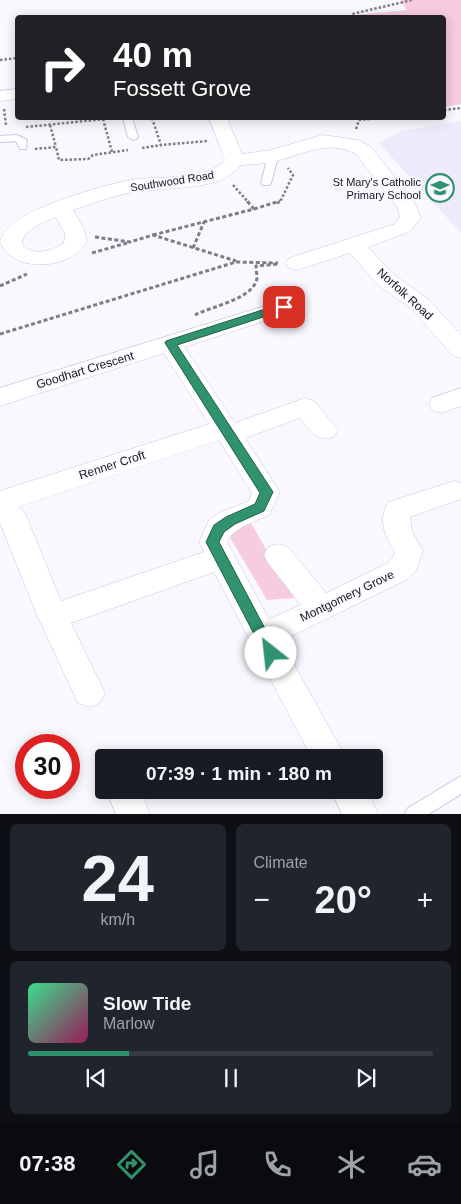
<!DOCTYPE html>
<html lang="en">
<head>
<meta charset="utf-8">
<style>
  body { margin:0; font-family:Helvetica,sans-serif; background:#20242c; color:#f1f3f6; height:100vh; display:flex; flex-direction:column; font-size:19px; white-space:nowrap }
  * { box-sizing:border-box; margin:0 }
  p { font-size:16px; color:#9ea1a6 }
  .icon { flex:none; width:28px; height:28px; fill:none; stroke:currentColor; stroke-width:2; stroke-linecap:round; stroke-linejoin:round }
  .map { position:relative; height:814px; overflow:hidden }
  .sheet { display:flex; flex-direction:column; gap:10px; padding:10px; background:#0d0f14; flex:1 }
  .sheet>* { flex:none }
  .top-card { position:absolute; left:15px; top:15px; width:431px; height:105px; border-radius:5px; box-shadow:0 2px 12px #0003; background:#202124; color:#fff; overflow:hidden }
  .speed { position:absolute; left:15px; top:734px; display:flex; gap:10px; font-size:25px; font-weight:700; text-align:center }
  .speed>* { display:grid; place-content:center; width:65px; height:65px; border-radius:50%; background:#171b24; box-shadow:0 2px 12px #0003; line-height:1 }
  .speed .limit { border:8px solid #d22; background:#fff; color:#111 }
  .pin { position:absolute; display:grid; place-items:center; width:42px; height:42px; color:#fff; margin:-21px; border-radius:10px; box-shadow:0 2px 8px #0006 }
  .me { position:absolute; width:55px; margin:-28px; rotate:331deg; stroke-linejoin:round; filter:drop-shadow(0 0 4px #0008) }
  .turn { display:flex; align-items:center; gap:18px; height:105px; padding:0 15px; font-size:22px }
  .turn .icon { width:65px; height:65px; stroke-width:2.5 }
  .turn b { display:block; font-size:35px; line-height:42px }
  .big { font-size:38px; font-weight:600; line-height:1.1 }
  .sheet .card { flex:1; display:flex; flex-direction:column; justify-content:center; gap:8px; min-width:0; padding:0 18px; border-radius:8px; background:#20242c }
  .sheet .dial { align-items:center; gap:0 }
  .dial b { font-size:65px; line-height:1 }
  .song { display:flex; align-items:center; gap:15px }
  .cover { width:60px; height:60px; border-radius:8px; background:linear-gradient(135deg,hsl(150 70% 55%),hsl(330 70% 35%)) }
  .played { height:5px; border-radius:2px; background:linear-gradient(90deg,#30936e 25%,#363941 25%) }
  .keys { display:flex; justify-content:space-around; direction:ltr }
  .heat { display:flex; justify-content:space-between; align-items:center; font-size:28px; direction:ltr }
  .sheet .tiles { flex:1; display:grid; gap:10px; grid-template-columns:1fr 1fr }
  .card:last-child { grid-column:span 2 }
  .trip { position:absolute; left:95px; top:749px; width:288px; height:50px; border-radius:5px; background:#171b24; box-shadow:0 2px 12px #0003; font-weight:600; line-height:50px; text-align:center }
  .dock { display:flex; height:80px; justify-content:space-around; align-items:center; background:#090b0e; color:#9ea1a6 }
  .dock .icon { width:35px; height:35px }
  .dock .active { color:#30936e }
  .dock b { font-size:22px; color:#f1f3f6 }
  .map>svg:first-child { display:block }
</style>
</head>
<body>
<div class="map">
<svg width="461" height="814" viewBox="0 0 461 814">
  <rect width="100%" height="100%" fill="#f9f8ff"/>
  <polygon fill="#eee9fb" points="461,121 461,233 379,143 401,131"/>
  <g fill="#f7ccde">
    <polygon points="401,0 461,0 461,104 444,107 444,18 356,18 354,15 407,10"/>
    <polygon points="251,523 294,598 267,600 229,536 237,527"/>
  </g>
  <g fill="none" stroke-linecap="round" stroke-linejoin="round">
    <defs>
      <g id="service">
        <polygon points="123,118 132,118 138,137 136,139 133,140 128,137"/>
        <polygon points="17,135 27,140 26,149 20,149 16,141 0,142 0,136"/>
        <polygon points="273,153 278,156 271,183 269,185 263,185 261,183 268,156"/>
        <polygon points="461,776 461,794 429,814 405,814 408,808"/>
      </g>
      <g id="minor">
        <polygon points="18,89 18,99 0,101 0,91"/>
        <path d="M 209,118 L 227,118 L 242,154 L 271,150 L 322,135 L 358,140 L 370,146 L 414,202 L 421,218 L 409,232 L 368,247 L 394,275 L 428,299 L 461,335 L 461,358 L 453,356 L 412,309 L 378,285 L 350,253 L 297,270 L 289,268 L 286,263 L 289,258 L 395,224 L 400,217 L 397,207 L 356,154 C 327,139 305,154 276,161 C 265,164 253,164 241,165 C 219,193 167,186 135,192 C 114,195 93,203 73,210 L 84,229 L 87,241 C 84,245 81,250 77,253 C 56,270 9,270 0,241 C 3,236 4,231 8,228 C 29,206 106,184 137,179 C 162,176 208,181 225,160 ZM 56,217 L 65,233 L 64,243 C 52,251 35,256 23,246 L 22,241 C 27,228 44,222 56,217 Z"/>
        <path d="M 284,300 L 292,302 L 295,307 L 292,312 L 184,347 L 235,423 L 305,398 L 314,401 L 338,430 L 334,437 C 315,442 311,431 300,418 L 245,438 L 280,492 L 269,515 C 254,522 234,527 227,542 L 269,619 L 301,605 L 268,563 L 264,555 L 268,547 L 278,544 L 288,547 L 326,593 L 388,563 L 393,557 L 395,552 C 384,534 378,521 388,502 L 454,481 L 461,483 L 461,499 L 410,517 L 412,531 L 423,551 L 416,571 L 408,579 L 281,641 L 346,758 L 312,758 L 214,572 L 71,623 L 105,693 L 100,703 L 89,707 L 78,703 L 38,617 L 0,523 L 0,491 L 209,424 L 164,353 L 0,406 L 0,388 ZM 219,440 L 252,493 L 249,501 L 221,512 L 209,520 L 199,542 L 204,552 L 61,601 L 27,518 L 23,510 L 18,507 Z"/>
        <polygon points="461,388 461,406 441,413 432,410 429,404 432,398"/>
        <polygon points="106,790 140,790 150,814 116,814"/>
        <polygon points="331,790 367,790 378,814 342,814"/>
      </g>
    </defs>
    <use href="#service" stroke="#cec4e7" stroke-width="2"/>
    <use href="#minor" stroke="#cec4e7" stroke-width="1"/>
    <g stroke="#7f7d87" stroke-width="2.5" stroke-dasharray="2.5 2" stroke-linecap="butt">
      <polyline points="353,18 352,14 412,0"/>
      <polyline points="0,60 18,58"/>
      <polyline points="4,109 6,125"/>
      <polyline points="444,110 461,108"/>
      <polyline points="152,118 161,145 208,141"/>
      <polyline points="103,119 112,152"/>
      <polyline points="50,125 56,147"/>
      <polyline points="26,127 115,118"/>
      <polyline points="356,129 359,120 380,118"/>
      <polyline points="142,148 161,145"/>
      <polyline points="35,149 56,147 59,160 88,159 93,155 128,150"/>
      <polyline points="233,185 249,203"/>
      <polyline points="277,203 280,202 293,175 288,168"/>
    </g>
    <g stroke="#7f7d87" stroke-width="3" stroke-dasharray="4 2.5" stroke-linecap="butt">
      <polyline points="254,209 280,201"/>
      <polyline points="153,235 254,209 247,201"/>
      <polyline points="95,237 130,242 153,235 236,261"/>
      <polyline points="193,248 204,222"/>
      <polyline points="92,253 127,243"/>
      <polyline points="0,286 27,274"/>
      <path d="M 195,315 C 212,306 254,299 257,278 C 257,274 256,270 256,266 L 278,264"/>
      <polyline points="0,334 236,262 278,263"/>
    </g>
    <use href="#service" fill="#fff" fill-rule="evenodd"/>
    <use href="#minor" fill="#fff" fill-rule="evenodd"/>
  </g>
  <polygon fill="#30936e" stroke="#1f6048" points="284,303 289,307 288,309 177,345 273,492 264,511 235,524 224,532 219,542 278,653 276,657 271,659 266,657 206,542 214,525 226,517 255,504 260,493 165,343 166,341"/>
  <defs>
    <symbol id="school-ring" viewBox="-11 -11 22 22"><circle r="9.5" fill="#f9f8ff" stroke="#30936e" stroke-width="1.5"/><path d="M0-5L7-2L0 1L-7-2ZM-4 1L0 2.5L4 1V4Q0 6-4 4Z" fill="#30936e"/></symbol>
  </defs>
  <g fill-rule="evenodd">
    <use href="#school-ring" x="424" y="172" width="32" height="32"/>
  </g>
  <g text-anchor="middle" dominant-baseline="central" stroke-width="4" stroke-linejoin="round" paint-order="stroke">
    <g font-size="11" fill="#181521" stroke="#f9f8ff">
      <text transform="translate(172 181) rotate(-9)">Southwood Road</text>
    </g>
    <g font-size="11" fill="#181521" stroke="#f9f8ff" text-anchor="end">
      <text x="421" y="182">St Mary's Catholic<tspan x="421" dy="13">Primary School</tspan></text>
    </g>
    <g font-size="12" fill="#181521" stroke="#f9f8ff">
      <text transform="translate(405 294) rotate(42)">Norfolk Road</text>
      <text transform="translate(85 370) rotate(-17)">Goodhart Crescent</text>
      <text transform="translate(112 465) rotate(-18)">Renner Croft</text>
      <text transform="translate(347 596) rotate(-26)">Montgomery Grove</text>
    </g>
  </g>
</svg>
<div class="speed"><div class="limit">30</div></div>
<div class="pin" style="left:284px;top:307px;background:#d93025"><svg class="icon" aria-label="arrive" viewBox="0 0 24 24"><path d="M6 21V4h12l-3 4 3 4H6"/></svg></div>
<svg class="me" style="left:271px;top:653px" viewBox="-20 -20 40 40"><circle r="19" fill="#fff"/><path d="M0-13L10 11 0 6-10 11z" fill="#30936e"/></svg>
<div class="trip">07:39 · 1 min · 180 m</div>
<div class="top-card">
<div class="turn"><svg class="icon" aria-label="right" viewBox="0 0 24 24"><path d="M7 20v-9h11M14 6l5 5-5 5"/></svg><div><b>40 m</b>Fossett Grove</div></div>
</div>
</div>
<section class="sheet">
<div class="tiles">
<div class="card dial"><b>24</b><p>km/h</p></div>
<div class="card"><p>Climate</p>
<div class="heat"><a>−</a><b class="big">20°</b><a>+</a></div>
</div>
<div class="card">
<div class="song"><i class="cover"></i><div><b>Slow Tide</b><p>Marlow</p></div></div>
<div class="played"></div>
<div class="keys"><svg class="icon" aria-label="previous" viewBox="0 0 24 24"><path d="M18 5L8 12l10 7zM5 5v14"/></svg><svg class="icon" aria-label="pause" viewBox="0 0 24 24"><path d="M8 5v14M16 5v14"/></svg><svg class="icon" aria-label="next" viewBox="0 0 24 24"><path d="M6 5l10 7-10 7zM19 5v14"/></svg></div>
</div>
</div>
</section>
<nav class="dock">
<b>07:38</b>
<svg class="icon active" aria-label="directions" viewBox="0 0 24 24"><path d="M12 3l9 9-9 9-9-9zM9 14v-3h6M13 9l2 2-2 2"/></svg>
<svg class="icon" aria-label="music" viewBox="0 0 24 24"><path d="M9 18V5l10-2v13"/><circle cx="6" cy="18" r="3"/><circle cx="16" cy="16" r="3"/></svg>
<svg class="icon" aria-label="phone" viewBox="0 0 24 24"><path d="M5 4h4l2 5-3 2q2 4 5 5l2-3 5 2v4C11 20 4 13 5 4z"/></svg>
<svg class="icon" aria-label="climate" viewBox="0 0 24 24"><path d="M12 3v18M4 7l16 10M4 17L20 7"/></svg>
<svg class="icon" aria-label="car" viewBox="0 0 24 24"><path d="M5 17H2v-5l4-1 3-4h7l3 4 3 1v5h-3M9 17h6M6 11h13"/><circle cx="7" cy="17" r="2"/><circle cx="17" cy="17" r="2"/></svg>
</nav>
</body>
</html>
